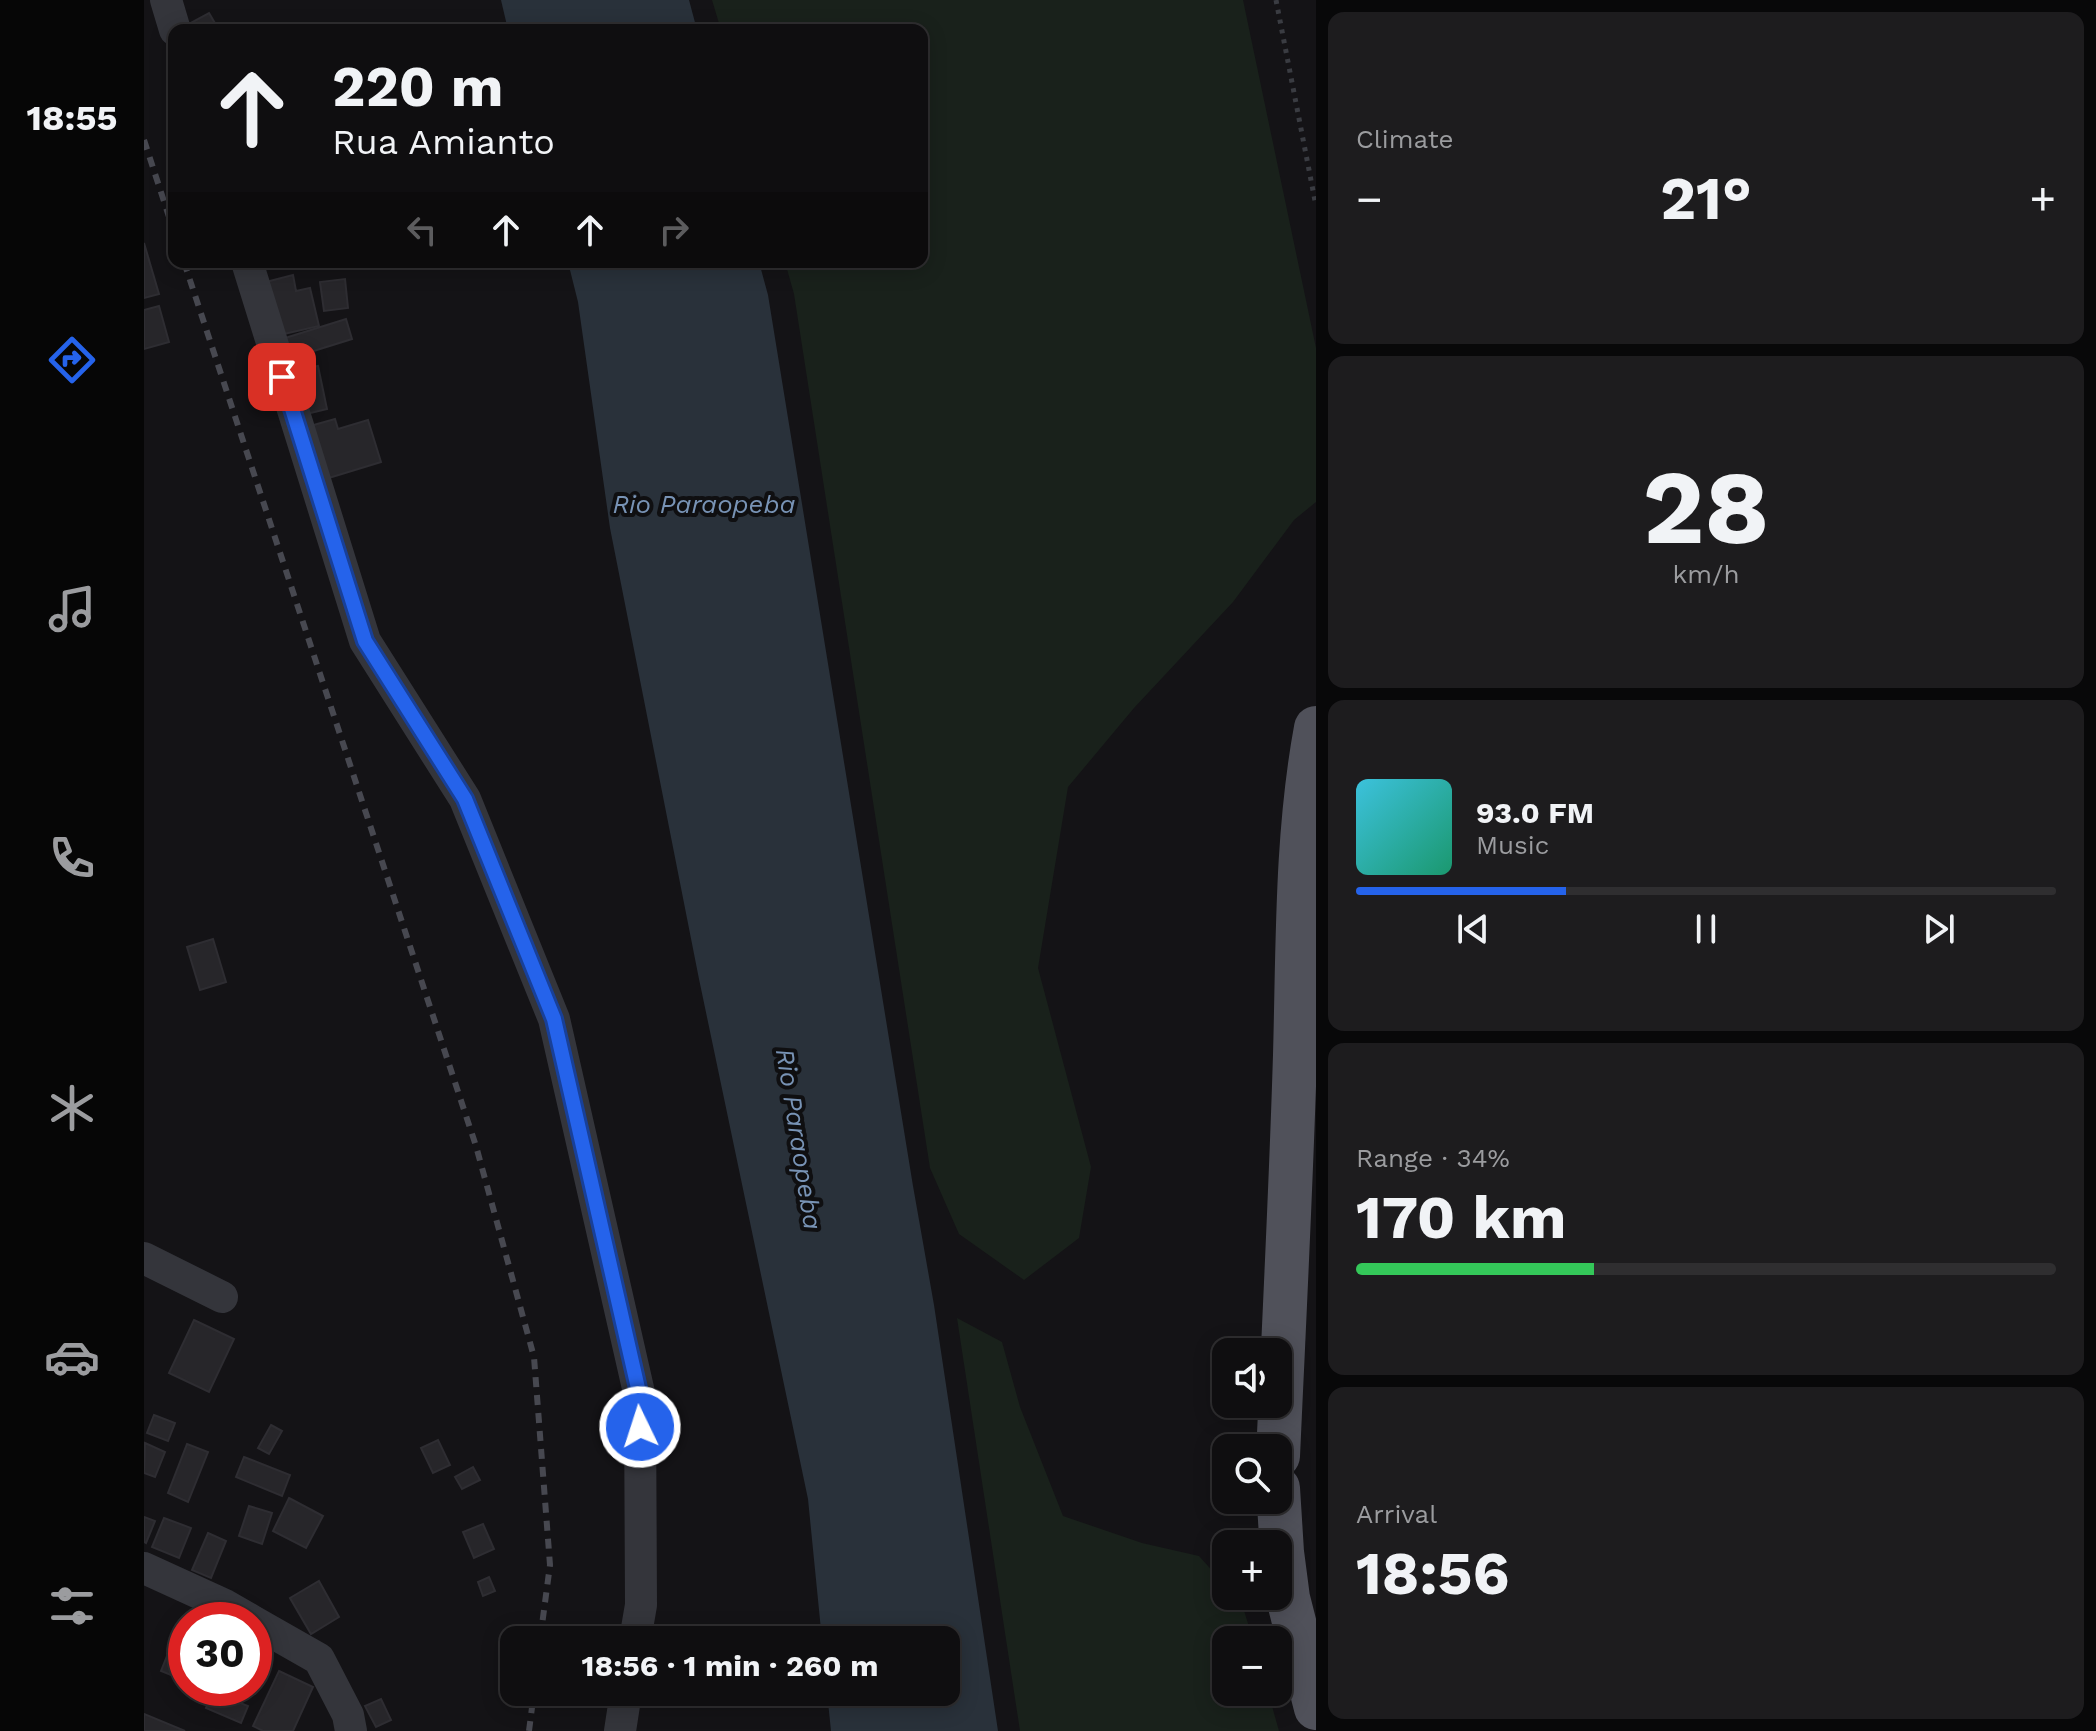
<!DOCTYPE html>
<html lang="en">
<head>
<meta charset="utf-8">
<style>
  body { margin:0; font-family:"Work Sans",sans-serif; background:#1d1c1e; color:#f1f3f6; height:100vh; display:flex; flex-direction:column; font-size:30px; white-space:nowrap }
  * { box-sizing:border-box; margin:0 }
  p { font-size:26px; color:#9b9c9f }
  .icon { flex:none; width:44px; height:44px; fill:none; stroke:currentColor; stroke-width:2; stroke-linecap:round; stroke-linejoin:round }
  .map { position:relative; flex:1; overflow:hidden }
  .drawer { display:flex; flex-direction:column; gap:12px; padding:12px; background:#080809; width:780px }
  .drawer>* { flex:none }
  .top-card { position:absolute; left:24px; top:24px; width:760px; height:244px; border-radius:16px; box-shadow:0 4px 20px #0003,0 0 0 2px #2f2e30; background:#0f0e10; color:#f1f3f6; overflow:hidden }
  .controls { position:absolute; left:1068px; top:1338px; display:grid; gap:16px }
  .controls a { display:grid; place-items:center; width:80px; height:80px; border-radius:16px; background:#0f0e10; box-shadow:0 4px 20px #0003,0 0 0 2px #2f2e30; font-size:40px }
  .speed { position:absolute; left:24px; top:1602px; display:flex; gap:16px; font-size:40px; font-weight:700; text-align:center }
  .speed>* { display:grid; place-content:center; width:104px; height:104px; border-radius:50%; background:#0f0e10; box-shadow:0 4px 20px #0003,0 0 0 2px #2f2e30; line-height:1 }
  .speed .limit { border:12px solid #d22; background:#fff; color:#111 }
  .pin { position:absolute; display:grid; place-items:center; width:68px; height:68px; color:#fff; margin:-34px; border-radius:16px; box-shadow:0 4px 12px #0006 }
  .me { position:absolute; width:88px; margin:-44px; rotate:356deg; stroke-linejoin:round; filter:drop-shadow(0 0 6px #0008) }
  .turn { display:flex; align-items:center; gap:28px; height:168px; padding:0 32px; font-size:36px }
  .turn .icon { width:104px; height:104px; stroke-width:2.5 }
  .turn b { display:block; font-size:56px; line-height:68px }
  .lanes { display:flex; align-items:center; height:76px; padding:0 32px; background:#0003; justify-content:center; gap:40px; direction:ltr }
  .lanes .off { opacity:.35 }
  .big { font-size:60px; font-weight:700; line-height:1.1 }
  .drawer .widget { flex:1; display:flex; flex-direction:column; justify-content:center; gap:12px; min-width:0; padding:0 28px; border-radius:16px; background:#1d1c1e }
  .drawer .dial { align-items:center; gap:0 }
  .dial b { font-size:104px; line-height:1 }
  .song { display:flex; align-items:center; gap:24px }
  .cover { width:96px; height:96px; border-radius:12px; background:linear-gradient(135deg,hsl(190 70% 55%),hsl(160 70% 35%)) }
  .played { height:8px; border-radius:4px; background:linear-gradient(90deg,#2563eb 30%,#2f2e30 30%) }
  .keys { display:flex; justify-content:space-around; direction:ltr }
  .heat { display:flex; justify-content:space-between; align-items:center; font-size:44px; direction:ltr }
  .charge { height:12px; border-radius:6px; background:linear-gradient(90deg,#34c759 34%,#2f2e30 0) }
  .trip { position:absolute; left:356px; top:1626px; width:460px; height:80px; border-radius:16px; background:#0f0e10; box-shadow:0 4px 20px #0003,0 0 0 2px #2f2e30; font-weight:700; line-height:80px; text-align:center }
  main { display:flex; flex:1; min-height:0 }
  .tabs { display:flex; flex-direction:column; width:144px; justify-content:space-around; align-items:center; background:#060606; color:#9b9c9f }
  .tabs .icon { width:56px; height:56px }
  .tabs .on { color:#2563eb }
  .tabs b { font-size:36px; color:#f1f3f6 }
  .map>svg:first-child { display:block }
</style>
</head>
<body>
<main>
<nav class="tabs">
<b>18:55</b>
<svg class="icon on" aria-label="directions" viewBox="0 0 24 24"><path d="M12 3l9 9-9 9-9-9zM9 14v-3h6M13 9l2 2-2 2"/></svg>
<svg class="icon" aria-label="music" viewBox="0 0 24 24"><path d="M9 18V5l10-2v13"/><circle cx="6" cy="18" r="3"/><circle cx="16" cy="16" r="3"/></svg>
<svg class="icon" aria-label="phone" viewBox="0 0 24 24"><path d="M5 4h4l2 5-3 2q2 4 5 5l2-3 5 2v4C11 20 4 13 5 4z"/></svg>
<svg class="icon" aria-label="climate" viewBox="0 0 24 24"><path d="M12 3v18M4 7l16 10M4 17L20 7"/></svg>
<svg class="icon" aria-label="car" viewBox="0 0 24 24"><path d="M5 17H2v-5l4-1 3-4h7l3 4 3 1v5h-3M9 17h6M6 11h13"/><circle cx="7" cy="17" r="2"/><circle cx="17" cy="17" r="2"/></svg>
<svg class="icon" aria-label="filters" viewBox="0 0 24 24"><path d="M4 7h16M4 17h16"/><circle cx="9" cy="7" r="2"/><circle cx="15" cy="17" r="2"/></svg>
</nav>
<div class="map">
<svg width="1172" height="1731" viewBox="0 0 1172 1731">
  <rect width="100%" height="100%" fill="#141316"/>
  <g fill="#19211b">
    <polygon points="568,0 1099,0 1172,348 1172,502 1150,520 1089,602 990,708 924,787 894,968 947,1167 935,1238 880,1280 815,1234 786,1168 650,294 641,262 778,262 778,30 577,30"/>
    <polygon points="813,1318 858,1342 876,1407 919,1516 998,1543 1055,1556 1082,1586 1082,1596 1091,1596 1098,1604 1109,1640 1082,1640 1082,1692 1124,1692 1135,1731 876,1731"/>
  </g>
  <g fill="#29313a">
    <polygon points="357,0 545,0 553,30 364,30"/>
    <polygon points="424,262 615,262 624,295 769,1186 790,1305 854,1731 687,1731 683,1692 802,1692 802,1640 678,1640 664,1499 555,979 466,528 434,302"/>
  </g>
  <g fill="#27262a" stroke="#2e2d32" stroke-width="2">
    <polygon points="65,13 75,30 44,30 41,26"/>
    <polygon points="0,243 15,294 0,298"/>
    <polygon points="149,275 152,291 166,288 175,326 131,336 118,283"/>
    <polygon points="201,279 204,308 180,311 176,282"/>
    <polygon points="15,306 25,342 0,349 0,310"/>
    <polygon points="202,319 208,339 144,359 138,339"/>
    <polygon points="174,366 183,409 154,416 144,372"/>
    <polygon points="191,419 194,429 224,420 237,462 175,481 159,428"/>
    <polygon points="69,939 82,982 56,990 43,947"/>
    <polygon points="50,1320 90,1339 65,1392 25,1373"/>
    <polygon points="10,1415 31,1423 24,1441 3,1433"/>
    <polygon points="127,1425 138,1431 125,1454 114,1448"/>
    <polygon points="294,1440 306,1465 289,1473 277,1448"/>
    <polygon points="1,1443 21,1452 11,1477 0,1473"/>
    <polygon points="43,1444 64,1452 44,1502 24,1493"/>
    <polygon points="100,1457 146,1475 138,1496 92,1477"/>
    <polygon points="329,1467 336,1480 318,1489 311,1477"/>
    <polygon points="145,1498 179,1516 162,1548 129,1531"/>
    <polygon points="105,1506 128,1513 118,1544 95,1536"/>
    <polygon points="0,1517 11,1521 2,1543 0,1542"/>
    <polygon points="20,1518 47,1528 35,1558 8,1547"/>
    <polygon points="339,1524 350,1549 330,1558 319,1532"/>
    <polygon points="64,1533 82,1541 67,1578 48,1570"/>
    <polygon points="345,1577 351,1591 339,1596 334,1582"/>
    <polygon points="175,1581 195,1617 167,1634 146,1598"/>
    <polygon points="23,1656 42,1664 42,1681 17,1671"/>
    <polygon points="135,1671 169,1687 149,1731 119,1731 109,1726"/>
    <polygon points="68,1692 104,1706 97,1723 62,1708"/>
    <polygon points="237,1699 247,1720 232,1727 221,1706"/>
    <polygon points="0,1714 41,1731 0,1731"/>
  </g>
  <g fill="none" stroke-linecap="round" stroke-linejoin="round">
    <polyline stroke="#3a3c42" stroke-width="5" stroke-dasharray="4 6" stroke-linecap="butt" points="1132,0 1172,206"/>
    <g stroke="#34353b" stroke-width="32">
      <polyline points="22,0 31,30"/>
      <polyline points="103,262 221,641 321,799 410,1019 496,1397 497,1605 491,1640"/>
      <polyline points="0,1258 78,1297"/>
      <polyline points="0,1568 81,1605 107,1620"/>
      <polyline points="110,1622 175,1659 204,1715 207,1731"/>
      <polyline points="476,1731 482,1692"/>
    </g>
    <g stroke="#50515a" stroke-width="44">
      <path d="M 1134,1456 C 1140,1323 1147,1189 1151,1055 C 1154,947 1152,836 1172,728"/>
      <polyline points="1134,1488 1138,1552 1144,1598 1172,1708"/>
    </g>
    <g stroke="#474850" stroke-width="6" stroke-dasharray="10 8" stroke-linecap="butt">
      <polyline points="0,140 30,232"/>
      <polyline points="40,262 332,1146 390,1357 406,1565 396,1640"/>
      <polyline points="385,1731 390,1692"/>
    </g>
  </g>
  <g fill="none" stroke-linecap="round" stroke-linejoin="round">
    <defs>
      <polyline id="route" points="138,377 221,641 321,799 410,1019 496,1397 496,1427"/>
    </defs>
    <use href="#route" stroke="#184099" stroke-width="20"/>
    <use href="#route" stroke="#2563eb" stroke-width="14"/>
  </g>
  <g text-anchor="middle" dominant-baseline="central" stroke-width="8" stroke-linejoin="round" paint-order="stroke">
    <g font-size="26" font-style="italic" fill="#7893b5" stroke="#0f0f11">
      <text x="560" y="504">Rio Paraopeba</text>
      <text transform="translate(655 1139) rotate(81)">Rio Paraopeba</text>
    </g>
  </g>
</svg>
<div class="controls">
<a><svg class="icon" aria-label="sound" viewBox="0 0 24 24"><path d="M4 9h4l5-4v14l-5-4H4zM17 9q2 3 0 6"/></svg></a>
<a><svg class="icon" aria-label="search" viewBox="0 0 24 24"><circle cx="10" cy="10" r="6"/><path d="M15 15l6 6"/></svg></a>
<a>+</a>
<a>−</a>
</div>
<div class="speed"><div class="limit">30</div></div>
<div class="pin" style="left:138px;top:377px;background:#d93025"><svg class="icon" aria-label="arrive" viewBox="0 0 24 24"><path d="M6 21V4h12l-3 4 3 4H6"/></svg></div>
<svg class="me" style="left:496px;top:1427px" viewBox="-20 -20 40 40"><circle r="17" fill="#2563eb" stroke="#fff" stroke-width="3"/><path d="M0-11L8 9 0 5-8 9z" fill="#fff"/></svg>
<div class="trip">18:56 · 1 min · 260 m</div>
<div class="top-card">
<div class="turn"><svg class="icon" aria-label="ahead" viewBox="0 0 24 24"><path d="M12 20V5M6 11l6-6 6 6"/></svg><div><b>220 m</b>Rua Amianto</div></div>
<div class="lanes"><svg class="icon off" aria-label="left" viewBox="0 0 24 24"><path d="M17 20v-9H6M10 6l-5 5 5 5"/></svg><svg class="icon" aria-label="ahead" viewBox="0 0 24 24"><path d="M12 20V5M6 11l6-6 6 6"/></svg><svg class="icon" aria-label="ahead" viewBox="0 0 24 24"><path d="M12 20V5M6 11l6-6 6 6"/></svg><svg class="icon off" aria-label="right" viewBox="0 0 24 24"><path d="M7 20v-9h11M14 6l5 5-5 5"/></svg></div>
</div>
</div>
<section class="drawer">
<div class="widget"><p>Climate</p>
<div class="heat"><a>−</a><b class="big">21°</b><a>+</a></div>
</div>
<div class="widget dial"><b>28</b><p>km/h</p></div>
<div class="widget">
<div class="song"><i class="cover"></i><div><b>93.0 FM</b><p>Music</p></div></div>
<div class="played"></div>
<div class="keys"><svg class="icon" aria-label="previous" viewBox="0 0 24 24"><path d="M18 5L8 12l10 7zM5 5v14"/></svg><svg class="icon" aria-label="pause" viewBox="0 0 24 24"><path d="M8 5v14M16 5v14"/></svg><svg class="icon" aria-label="next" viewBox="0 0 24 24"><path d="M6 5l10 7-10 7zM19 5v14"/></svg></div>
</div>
<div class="widget"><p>Range · 34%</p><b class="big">170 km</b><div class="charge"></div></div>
<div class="widget"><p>Arrival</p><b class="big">18:56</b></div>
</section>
</main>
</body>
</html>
